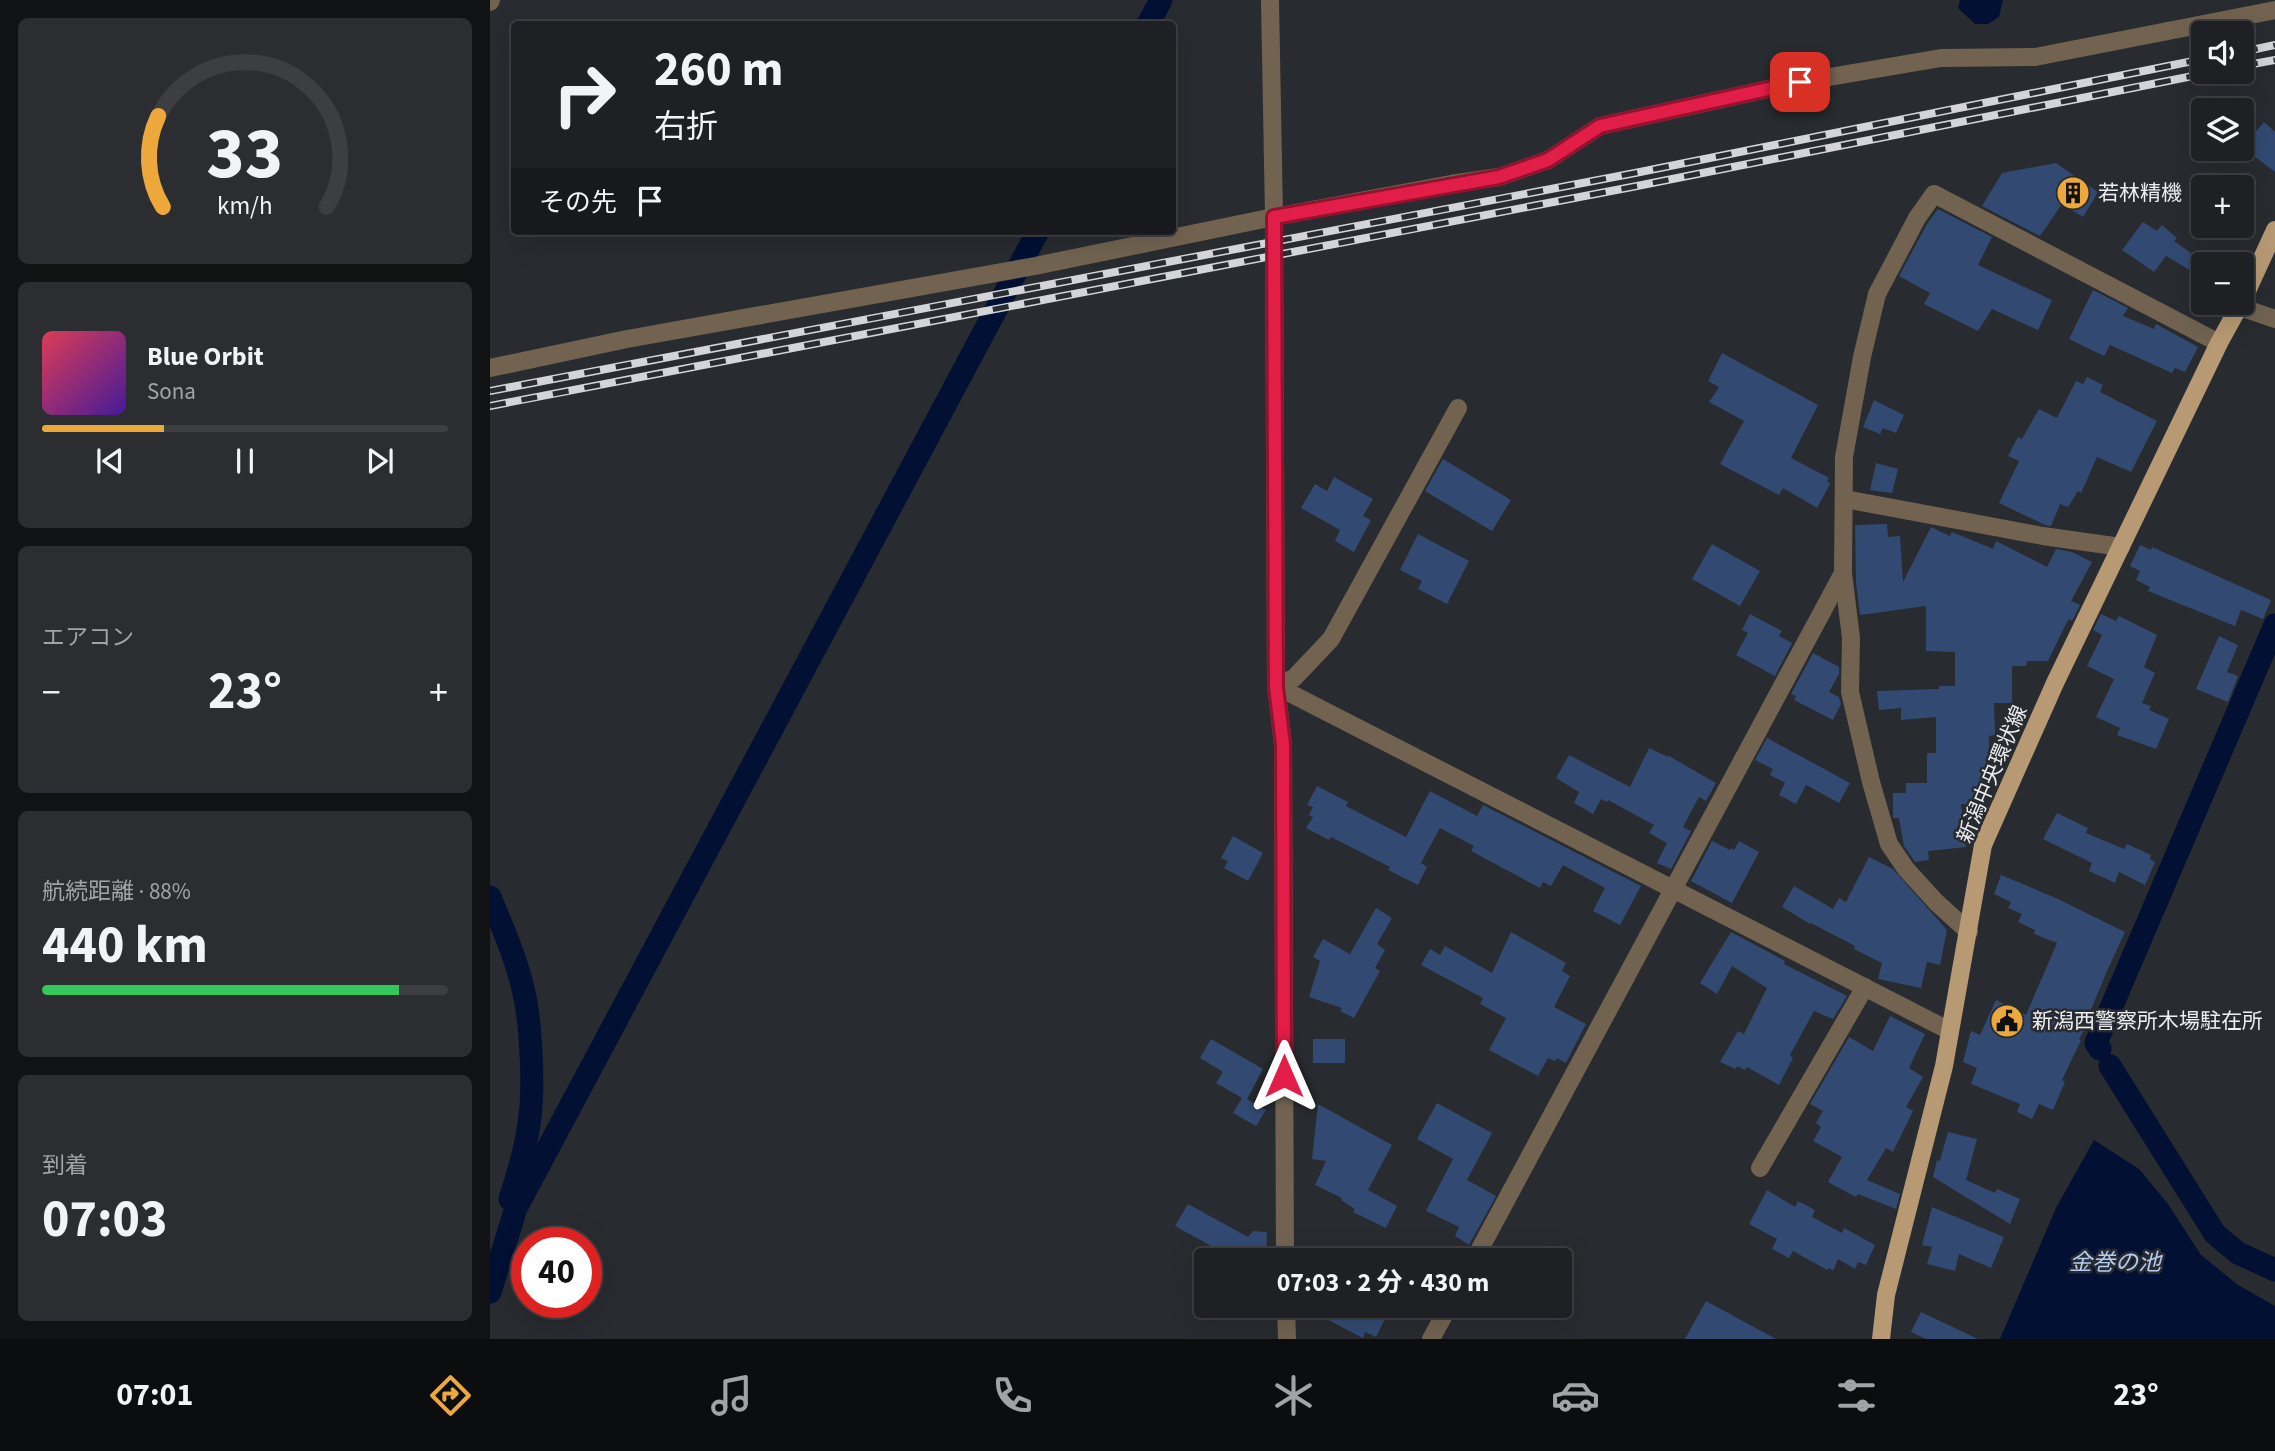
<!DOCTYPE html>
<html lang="ja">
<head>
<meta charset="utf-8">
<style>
  body { margin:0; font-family:"Source Sans 3","Noto Sans JP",sans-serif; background:#2b2d30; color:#f1f3f6; height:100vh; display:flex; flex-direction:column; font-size:26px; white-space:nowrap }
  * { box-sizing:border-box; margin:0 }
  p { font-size:23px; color:#a1a3a6 }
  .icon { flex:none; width:38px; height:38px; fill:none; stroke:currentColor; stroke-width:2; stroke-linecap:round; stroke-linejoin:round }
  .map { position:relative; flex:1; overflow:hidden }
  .drawer { display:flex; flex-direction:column; gap:18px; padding:18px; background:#101213; width:490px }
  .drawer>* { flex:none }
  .hud { position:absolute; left:21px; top:21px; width:665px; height:214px; border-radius:7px; box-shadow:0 7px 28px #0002,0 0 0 2px #3c3e41; background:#1e2023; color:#f1f3f6; overflow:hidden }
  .tools { position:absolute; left:1701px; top:21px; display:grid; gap:14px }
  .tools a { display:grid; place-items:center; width:63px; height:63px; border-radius:7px; background:#1e2023; box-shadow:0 7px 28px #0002,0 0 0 2px #3c3e41; font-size:35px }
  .speed { position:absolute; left:21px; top:1227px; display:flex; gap:14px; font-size:35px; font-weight:700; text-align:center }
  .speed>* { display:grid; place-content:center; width:91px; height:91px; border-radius:50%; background:#1e2023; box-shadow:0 7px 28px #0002,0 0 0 2px #3c3e41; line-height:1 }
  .speed .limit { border:10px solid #d22; background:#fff; color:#111 }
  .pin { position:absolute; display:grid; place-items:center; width:60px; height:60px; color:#fff; margin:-30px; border-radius:14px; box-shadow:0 4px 10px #0006 }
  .me { position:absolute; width:77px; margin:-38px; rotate:0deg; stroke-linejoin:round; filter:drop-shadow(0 0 5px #0008) }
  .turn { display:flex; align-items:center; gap:24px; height:147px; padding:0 28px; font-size:32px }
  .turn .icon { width:91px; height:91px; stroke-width:2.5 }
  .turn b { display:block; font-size:49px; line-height:60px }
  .then { display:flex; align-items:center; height:66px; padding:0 28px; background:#0003; gap:14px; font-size:26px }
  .big { font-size:52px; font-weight:700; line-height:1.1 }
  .drawer .widget { flex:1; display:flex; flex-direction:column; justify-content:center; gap:10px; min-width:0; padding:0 24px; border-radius:10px; background:#2b2d30 }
  .drawer .dial { align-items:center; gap:0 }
  .dial svg { height:182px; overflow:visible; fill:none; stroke:#3c3e41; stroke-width:7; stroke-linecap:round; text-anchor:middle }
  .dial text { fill:#f1f3f6; stroke:none }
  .song { display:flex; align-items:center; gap:21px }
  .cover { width:84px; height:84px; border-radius:10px; background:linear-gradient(135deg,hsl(350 70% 55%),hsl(260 70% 35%)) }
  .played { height:7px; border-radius:4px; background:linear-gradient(90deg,#eda83b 30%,#3c3e41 30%) }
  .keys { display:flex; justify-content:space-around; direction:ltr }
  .heat { display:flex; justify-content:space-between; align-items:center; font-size:38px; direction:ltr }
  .charge { height:10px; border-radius:5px; background:linear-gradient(90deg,#34c759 88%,#3c3e41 0) }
  .trip { position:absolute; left:704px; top:1248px; width:378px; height:70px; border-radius:7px; background:#1e2023; box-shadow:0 7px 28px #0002,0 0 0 2px #3c3e41; font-weight:700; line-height:70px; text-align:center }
  .menu { display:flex; height:112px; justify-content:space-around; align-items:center; background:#0c0d0e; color:#a1a3a6 }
  .menu .icon { width:49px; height:49px }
  .menu .active { color:#eda83b }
  .menu b { font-size:32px; color:#f1f3f6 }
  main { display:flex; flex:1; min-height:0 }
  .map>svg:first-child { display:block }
</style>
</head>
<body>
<main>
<section class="drawer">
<div class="widget dial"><svg viewBox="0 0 100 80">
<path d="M14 69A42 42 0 1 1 86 69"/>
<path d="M14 69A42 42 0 0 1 12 29" stroke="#eda83b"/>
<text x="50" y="56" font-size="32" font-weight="700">33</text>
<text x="50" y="72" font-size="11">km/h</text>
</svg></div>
<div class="widget">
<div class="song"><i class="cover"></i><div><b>Blue Orbit</b><p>Sona</p></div></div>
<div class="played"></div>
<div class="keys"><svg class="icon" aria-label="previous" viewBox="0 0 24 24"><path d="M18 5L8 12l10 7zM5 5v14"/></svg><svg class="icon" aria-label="pause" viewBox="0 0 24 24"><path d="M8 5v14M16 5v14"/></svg><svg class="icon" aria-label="next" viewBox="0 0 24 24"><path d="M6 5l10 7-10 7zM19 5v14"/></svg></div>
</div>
<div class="widget"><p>エアコン</p>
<div class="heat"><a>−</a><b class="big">23°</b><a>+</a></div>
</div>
<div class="widget"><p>航続距離 · 88%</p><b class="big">440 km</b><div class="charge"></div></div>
<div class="widget"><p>到着</p><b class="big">07:03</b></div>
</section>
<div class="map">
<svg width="1785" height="1339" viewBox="0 0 1785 1339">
  <rect width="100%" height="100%" fill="#282b2f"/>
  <g fill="#011033">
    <polygon points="1470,0 1513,0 1509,17 1498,24 1485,24 1468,8"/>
    <polygon points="1604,1140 1649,1169 1678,1204 1711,1255 1748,1285 1785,1306 1785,1339 1510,1339 1566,1208"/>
  </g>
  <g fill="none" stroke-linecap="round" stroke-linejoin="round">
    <g stroke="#011033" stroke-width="23">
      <polyline points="658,24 671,0"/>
      <path d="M 0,897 C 13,929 27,960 34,993 C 41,1023 44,1085 40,1116 C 37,1144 29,1172 20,1199"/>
      <polyline points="1610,1049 1606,1043 1785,625"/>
      <polyline points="1620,1066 1725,1234 1748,1253 1785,1270"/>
      <polyline points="0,1292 26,1208 548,231"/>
    </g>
  </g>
  <g fill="#324a72">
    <polygon points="1774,122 1785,132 1785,172 1752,147"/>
    <polygon points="1566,163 1608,192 1593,217 1572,204 1550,236 1492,206 1512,173"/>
    <polygon points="1448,209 1502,237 1488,265 1562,300 1548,330 1502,309 1488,331 1434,304 1440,293 1409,276 1437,224"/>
    <polygon points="1653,222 1667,231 1672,225 1687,238 1684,241 1717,264 1713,264 1713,271 1710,276 1676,256 1664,272 1632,250"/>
    <polygon points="1603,290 1638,308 1633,316 1664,329 1666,324 1708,347 1695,372 1685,368 1682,373 1620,345 1614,356 1579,339"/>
    <polygon points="1232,353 1328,405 1301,458 1339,478 1337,481 1340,484 1327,508 1293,488 1289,495 1230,464 1254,421 1219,402 1229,387 1218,381"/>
    <polygon points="1597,377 1613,385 1610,392 1667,421 1641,472 1607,457 1591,493 1588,491 1578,507 1570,504 1561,526 1555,525 1509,503 1529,461 1518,456 1528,437 1532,439 1549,409 1567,418 1586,381 1593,384"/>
    <polygon points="1384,400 1414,415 1406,433 1393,428 1390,434 1373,427"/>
    <polygon points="953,459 1021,500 1002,531 935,491"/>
    <polygon points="1386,463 1408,469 1402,493 1380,490"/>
    <polygon points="844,477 883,499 873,516 881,520 864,552 845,541 850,530 811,508 825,484 837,491"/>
    <polygon points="1397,524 1398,537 1410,536 1413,582 1441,527 1460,536 1462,532 1503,549 1506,541 1557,567 1566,549 1582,552 1602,562 1581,601 1590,605 1582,621 1579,619 1574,628 1558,661 1537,661 1536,666 1522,666 1522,703 1504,703 1505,735 1499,736 1498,775 1493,776 1492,804 1471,804 1476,847 1438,851 1439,860 1425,862 1414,846 1409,818 1403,818 1403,793 1416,793 1416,783 1437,783 1437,753 1446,753 1446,717 1411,720 1411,708 1389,710 1387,691 1449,689 1449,686 1465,686 1465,652 1436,651 1436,606 1370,615 1366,583 1365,525"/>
    <polygon points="928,534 979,561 957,604 928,589 932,581 910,570"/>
    <polygon points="1222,544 1270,571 1250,606 1202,579"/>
    <polygon points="1650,545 1661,550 1662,547 1781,600 1773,619 1751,610 1745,626 1658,591 1660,587 1646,580 1650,571 1640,566"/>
    <polygon points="1260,614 1292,631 1289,636 1302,643 1285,676 1246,655 1258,633 1252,630"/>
    <polygon points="1611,614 1626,621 1629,616 1667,635 1654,667 1665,673 1652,703 1661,706 1659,710 1679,719 1666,749 1627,735 1630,728 1606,717 1624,679 1597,666 1612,635 1603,630"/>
    <polygon points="1729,636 1748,645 1737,672 1748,676 1738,702 1706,689"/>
    <polygon points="1323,653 1349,667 1349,674 1339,692 1349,697 1351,704 1343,720 1304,700 1306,696 1301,694"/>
    <polygon points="1277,738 1360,783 1349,803 1316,785 1306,804 1289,795 1295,783 1280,775 1283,769 1265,760"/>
    <polygon points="1159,748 1178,757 1179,756 1226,783 1216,801 1209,797 1193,827 1201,831 1181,869 1167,863 1177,843 1159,833 1164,825 1118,800 1117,802 1111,799 1103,814 1084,803 1089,792 1066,778 1079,755 1140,787"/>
    <polygon points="827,786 858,802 856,806 916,837 940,791 987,816 993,805 1151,886 1130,925 1103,911 1115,888 1073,865 1061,886 1053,882 1050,888 981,851 984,846 950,828 931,863 937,867 928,885 898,870 900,867 841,837 839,840 816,828 823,817 819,815 823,807 817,805"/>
    <polygon points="1567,813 1598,828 1596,833 1634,849 1637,844 1661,855 1660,859 1665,862 1655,885 1629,872 1625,883 1599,871 1602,863 1553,839"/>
    <polygon points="743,836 773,853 758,881 734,868 738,861 731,858"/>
    <polygon points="1222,841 1240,850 1241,848 1244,850 1249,841 1269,852 1242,903 1201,881"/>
    <polygon points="1379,857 1403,869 1457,930 1450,965 1437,962 1431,988 1388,979 1392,963 1364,949 1365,946 1321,923 1320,924 1292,907 1304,886 1343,909 1349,898 1356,902"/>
    <polygon points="1511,875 1566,898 1635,932 1617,971 1595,1024 1597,1025 1589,1039 1591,1040 1572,1080 1575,1082 1563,1110 1549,1104 1542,1119 1527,1112 1530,1104 1481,1084 1487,1068 1473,1062 1481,1031 1490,1035 1506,1000 1536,1015 1567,943 1544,934 1545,930 1528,922 1532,914 1518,908 1521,902 1504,894"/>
    <polygon points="886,908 902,918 887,944 895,950 885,968 890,971 864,1018 850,1011 852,1008 819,997 830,961 823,957 833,939 860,954"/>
    <polygon points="1021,932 1076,963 1072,971 1080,976 1064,1007 1096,1024 1076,1063 1067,1058 1065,1061 1058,1058 1048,1076 999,1050 1016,1018 990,1004 993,998 931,965 940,949 950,955 955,946 1002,973"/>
    <polygon points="1241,932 1295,961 1294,964 1357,996 1343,1019 1324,1011 1300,1055 1303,1058 1289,1085 1257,1067 1255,1070 1247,1066 1246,1069 1230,1062 1248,1031 1254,1034 1277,988 1242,966 1227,994 1210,983"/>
    <polygon points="1400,1016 1435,1034 1419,1068 1433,1077 1416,1107 1423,1111 1403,1152 1396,1148 1377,1180 1410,1194 1406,1209 1368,1194 1366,1197 1338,1182 1352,1157 1323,1141 1331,1127 1326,1123 1333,1111 1320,1104 1359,1037 1383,1051"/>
    <polygon points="721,1039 773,1069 757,1099 776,1110 766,1126 743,1113 752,1098 726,1083 733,1072 710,1058"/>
    <rect x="823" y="1039" width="32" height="24"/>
    <polygon points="947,1103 1002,1133 977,1180 1006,1196 979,1245 965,1236 969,1227 936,1211 963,1159 927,1139"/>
    <polygon points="828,1104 902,1145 878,1190 907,1206 896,1228 863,1212 865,1209 851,1200 852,1198 825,1185 836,1161 822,1159"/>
    <polygon points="1458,1132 1487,1139 1476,1180 1505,1193 1507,1189 1530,1199 1520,1224 1443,1177 1447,1160 1450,1161"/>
    <polygon points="1277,1190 1305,1207 1308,1201 1325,1210 1322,1217 1352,1233 1354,1228 1385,1245 1376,1265 1368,1262 1365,1269 1348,1259 1343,1271 1339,1268 1337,1270 1303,1251 1299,1258 1282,1249 1287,1239 1259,1224"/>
    <polygon points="698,1204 758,1237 763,1231 777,1232 776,1260 746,1260 685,1226"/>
    <polygon points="1442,1207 1514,1237 1501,1268 1469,1254 1465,1271 1437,1264 1442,1247 1432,1245"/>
    <polygon points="1216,1301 1286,1339 1195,1339"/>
    <polygon points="811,1306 869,1306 895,1319 886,1337 875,1332 873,1338"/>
    <polygon points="1431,1312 1488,1339 1436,1339 1421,1332"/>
  </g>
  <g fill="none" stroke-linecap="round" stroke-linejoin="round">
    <g stroke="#716350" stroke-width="18">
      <polyline points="780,0 784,217 786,686 793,744 795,1260"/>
      <polyline points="0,2 1,0"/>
      <polyline points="1750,307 1785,319"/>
      <polyline points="0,368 137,339 545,266 784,217 961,184 1009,177 1058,160 1110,126 1310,82 1451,58 1545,57 1785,10"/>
      <polyline points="1355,499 1553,536 1631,547"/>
      <polyline points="786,686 1460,1031"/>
      <polyline points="786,686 804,678 841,639 968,408"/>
      <polyline points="1479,932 1446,902 1416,869 1399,844 1381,782 1360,692 1361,638 1353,573 1354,457 1372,357 1387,294 1427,218 1444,194 1729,343"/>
      <polyline points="1270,1168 1375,987"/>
      <polyline points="984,1260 1353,573"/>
      <polyline points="796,1306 797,1339"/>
      <polyline points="941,1339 959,1306"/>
    </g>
    <g stroke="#b79a73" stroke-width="18">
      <polyline points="1752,302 1785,230"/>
      <polyline points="1391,1339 1396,1295 1454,1066 1493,845 1565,683 1729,343 1751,303"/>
    </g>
    <defs>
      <g id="rail">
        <polyline points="1752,52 1785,45"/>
        <polyline points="1752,66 1785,60"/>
        <polyline points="0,391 1145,173 1713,59"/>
        <polyline points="0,406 1147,186 1723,72"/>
      </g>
    </defs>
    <use href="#rail" stroke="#d3d5d8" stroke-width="8"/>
    <use href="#rail" stroke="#282b2f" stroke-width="5" stroke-dasharray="16" stroke-linecap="butt"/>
  </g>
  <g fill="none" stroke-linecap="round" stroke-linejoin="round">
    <defs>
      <polyline id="route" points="794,1076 793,744 786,687 784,217 1009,177 1058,160 1110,126 1310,82"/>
    </defs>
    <use href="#route" stroke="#92132f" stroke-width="18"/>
    <use href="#route" stroke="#e11d48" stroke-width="12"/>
  </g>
  <defs>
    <symbol id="building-disc" viewBox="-11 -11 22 22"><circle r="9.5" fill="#eda83b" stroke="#282b2f"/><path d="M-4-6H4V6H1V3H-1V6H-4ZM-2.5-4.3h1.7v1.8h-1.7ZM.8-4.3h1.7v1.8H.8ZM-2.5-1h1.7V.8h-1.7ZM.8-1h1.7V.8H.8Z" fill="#111"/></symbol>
    <symbol id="civic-disc" viewBox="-11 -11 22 22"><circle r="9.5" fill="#eda83b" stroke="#282b2f"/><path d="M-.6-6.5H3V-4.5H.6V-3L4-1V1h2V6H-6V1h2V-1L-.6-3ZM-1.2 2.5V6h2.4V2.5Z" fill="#111"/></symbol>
  </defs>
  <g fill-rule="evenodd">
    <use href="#building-disc" x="1564" y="174" width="38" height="38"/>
    <use href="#civic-disc" x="1498" y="1002" width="38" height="38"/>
  </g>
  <g text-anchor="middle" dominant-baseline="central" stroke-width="5" stroke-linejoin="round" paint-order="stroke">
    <g font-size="21" fill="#eceef1" stroke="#282b2f" text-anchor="start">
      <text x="1608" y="193">若林精機</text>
      <text x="1542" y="1021">新潟西警察所木場駐在所</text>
    </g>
    <g font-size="21" fill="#eceef1" stroke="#282b2f">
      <text transform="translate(1502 774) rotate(-67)">新潟中央環状線</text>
    </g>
    <g font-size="23" font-style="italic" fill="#b3cbf3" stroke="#282b2f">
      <text x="1625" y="1262">金巻の池</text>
    </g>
  </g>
</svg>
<div class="tools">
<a><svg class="icon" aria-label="sound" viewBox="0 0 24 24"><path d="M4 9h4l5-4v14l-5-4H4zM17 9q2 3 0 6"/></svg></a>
<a><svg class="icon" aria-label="layers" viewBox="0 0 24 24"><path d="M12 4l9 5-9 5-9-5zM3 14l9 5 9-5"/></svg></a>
<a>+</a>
<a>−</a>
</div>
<div class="speed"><div class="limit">40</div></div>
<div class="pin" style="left:1310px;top:82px;background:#d93025"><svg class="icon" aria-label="arrive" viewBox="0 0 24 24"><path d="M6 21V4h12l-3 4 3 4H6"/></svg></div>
<svg class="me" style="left:794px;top:1076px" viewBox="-20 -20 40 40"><path d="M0-17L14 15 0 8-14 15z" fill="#e11d48" stroke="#fff" stroke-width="4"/></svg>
<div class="trip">07:03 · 2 分 · 430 m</div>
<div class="hud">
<div class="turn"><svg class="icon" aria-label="right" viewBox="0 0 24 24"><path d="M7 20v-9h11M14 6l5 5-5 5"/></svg><div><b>260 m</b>右折</div></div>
<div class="then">その先<svg class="icon" aria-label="arrive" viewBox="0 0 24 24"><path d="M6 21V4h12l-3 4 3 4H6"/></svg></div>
</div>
</div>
</main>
<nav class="menu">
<b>07:01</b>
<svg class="icon active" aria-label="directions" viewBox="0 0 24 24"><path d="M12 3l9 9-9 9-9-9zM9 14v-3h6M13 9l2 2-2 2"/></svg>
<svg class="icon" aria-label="music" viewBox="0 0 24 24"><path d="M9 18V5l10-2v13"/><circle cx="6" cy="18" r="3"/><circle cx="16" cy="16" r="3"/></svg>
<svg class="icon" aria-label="phone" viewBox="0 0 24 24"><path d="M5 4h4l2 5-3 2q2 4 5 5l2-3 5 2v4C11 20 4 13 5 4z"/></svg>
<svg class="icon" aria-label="climate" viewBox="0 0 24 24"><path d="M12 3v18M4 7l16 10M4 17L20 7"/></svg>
<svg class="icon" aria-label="car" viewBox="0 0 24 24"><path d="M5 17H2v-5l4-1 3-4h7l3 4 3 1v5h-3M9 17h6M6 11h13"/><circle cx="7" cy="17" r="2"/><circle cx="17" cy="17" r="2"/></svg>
<svg class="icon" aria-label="filters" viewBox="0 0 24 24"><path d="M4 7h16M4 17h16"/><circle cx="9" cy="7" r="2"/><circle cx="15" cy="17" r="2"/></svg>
<b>23°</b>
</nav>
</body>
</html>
